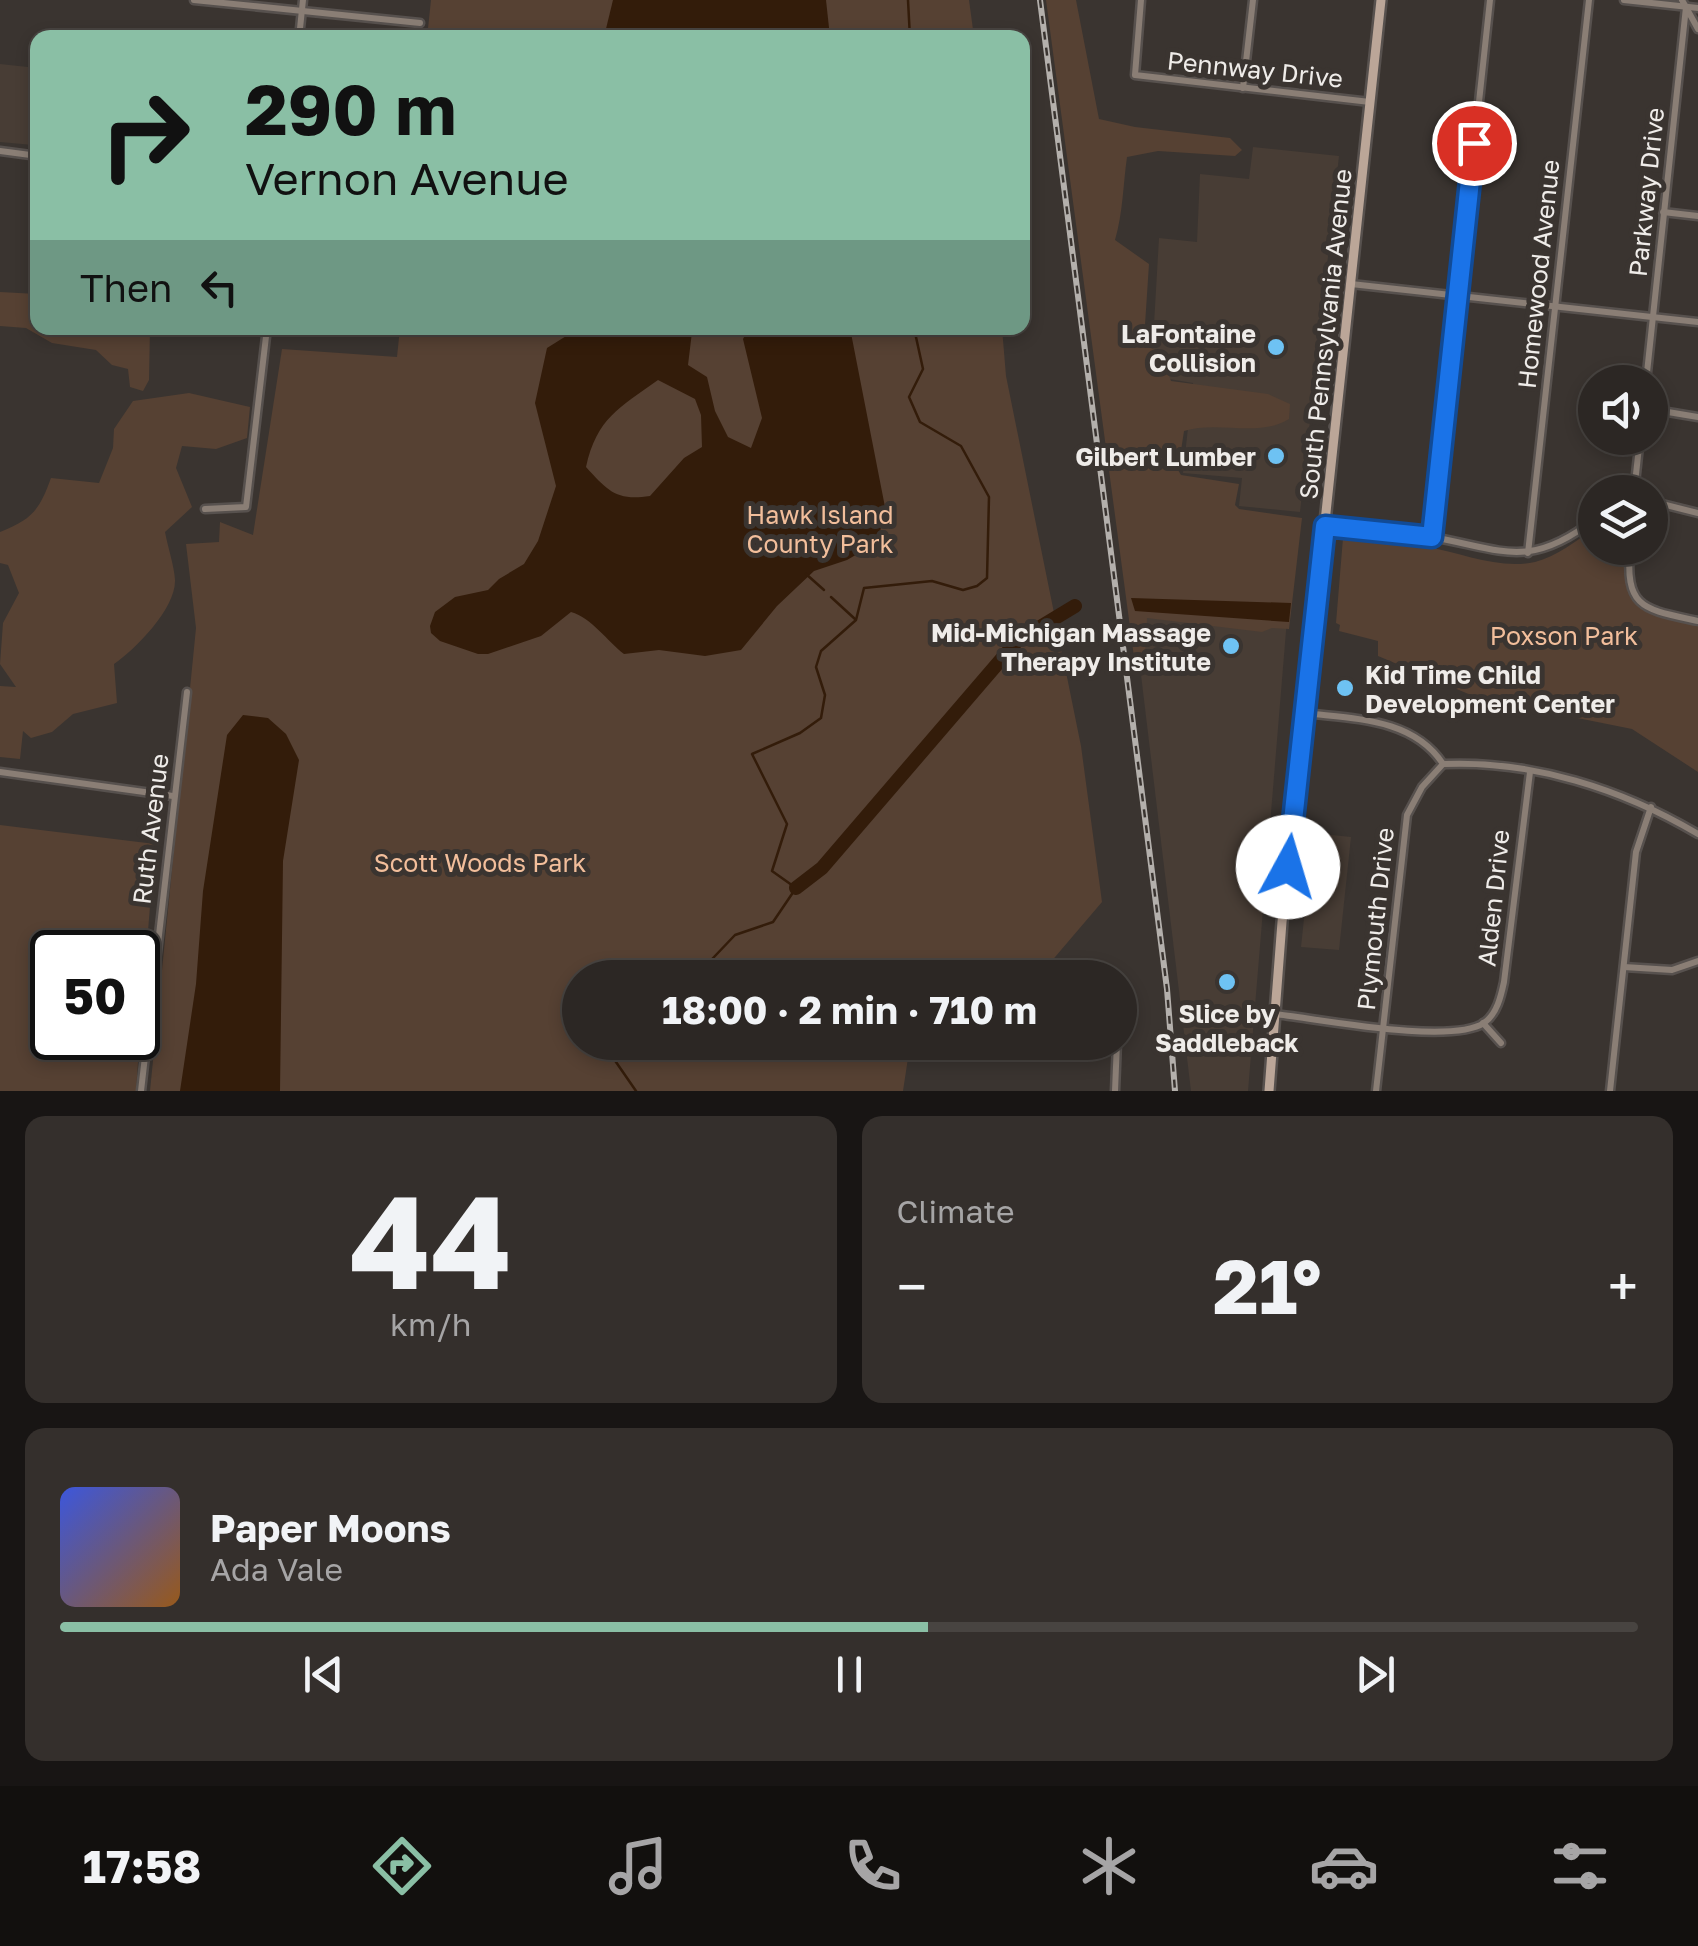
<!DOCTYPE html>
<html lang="en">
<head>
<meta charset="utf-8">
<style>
  body { margin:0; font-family:"Golos Text",sans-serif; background:#342f2c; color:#f1f3f6; height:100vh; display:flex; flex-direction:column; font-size:38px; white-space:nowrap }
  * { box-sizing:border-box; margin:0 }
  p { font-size:32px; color:#a6a5a6 }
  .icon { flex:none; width:55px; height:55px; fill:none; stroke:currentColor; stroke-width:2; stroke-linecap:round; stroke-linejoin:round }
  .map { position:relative; height:1091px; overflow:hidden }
  .drawer { display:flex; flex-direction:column; gap:25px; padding:25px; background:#181514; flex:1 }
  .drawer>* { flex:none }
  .top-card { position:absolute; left:30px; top:30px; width:1000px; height:305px; border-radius:20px; box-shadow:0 5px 15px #0003,0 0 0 2px #484441; background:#8abfa5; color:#111; overflow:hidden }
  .controls { position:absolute; left:1578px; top:365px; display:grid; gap:20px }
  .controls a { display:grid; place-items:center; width:90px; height:90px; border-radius:50%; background:#2c2724; box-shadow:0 5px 15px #0003,0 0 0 2px #484441; font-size:50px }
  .speed { position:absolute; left:30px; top:930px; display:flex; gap:20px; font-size:50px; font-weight:700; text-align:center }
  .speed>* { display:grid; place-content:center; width:130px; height:130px; border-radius:50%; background:#2c2724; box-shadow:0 5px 15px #0003,0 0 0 2px #484441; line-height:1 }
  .speed .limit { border:5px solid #111; border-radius:15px; background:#fff; color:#111 }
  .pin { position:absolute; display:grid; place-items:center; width:85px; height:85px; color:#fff; margin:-42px; border:5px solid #fff; border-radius:50%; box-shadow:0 2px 10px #0007 }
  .me { position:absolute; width:110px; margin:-55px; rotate:6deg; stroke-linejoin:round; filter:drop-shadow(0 0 8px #0008) }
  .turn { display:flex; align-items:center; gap:35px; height:210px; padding:0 50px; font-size:45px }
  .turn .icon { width:130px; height:130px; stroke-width:2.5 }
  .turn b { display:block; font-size:70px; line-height:85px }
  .then { display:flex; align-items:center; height:95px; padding:0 50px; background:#0003; gap:20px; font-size:38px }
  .big { font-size:75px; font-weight:700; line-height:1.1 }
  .drawer .widget { flex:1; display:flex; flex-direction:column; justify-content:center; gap:15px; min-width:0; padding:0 35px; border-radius:20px; background:#342f2c }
  .drawer .dial { align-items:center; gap:0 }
  .dial b { font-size:130px; line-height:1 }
  .song { display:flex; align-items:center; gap:30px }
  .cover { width:120px; height:120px; border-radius:15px; background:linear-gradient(135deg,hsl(230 70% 55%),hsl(30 70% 35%)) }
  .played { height:10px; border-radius:5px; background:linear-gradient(90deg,#8abfa5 55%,#484441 55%) }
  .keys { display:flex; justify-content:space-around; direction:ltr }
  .heat { display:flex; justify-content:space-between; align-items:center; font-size:55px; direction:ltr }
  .drawer .tiles { flex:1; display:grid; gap:25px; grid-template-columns:1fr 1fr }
  .widget:last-child { grid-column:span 2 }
  .trip { position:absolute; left:562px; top:960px; width:575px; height:100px; border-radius:50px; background:#2c2724; box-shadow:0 5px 15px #0003,0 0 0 2px #484441; font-weight:700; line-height:100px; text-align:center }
  .tabs { display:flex; height:160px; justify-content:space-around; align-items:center; background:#12100e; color:#a6a5a6 }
  .tabs .icon { width:70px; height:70px }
  .tabs .selected { color:#8abfa5 }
  .tabs b { font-size:45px; color:#f1f3f6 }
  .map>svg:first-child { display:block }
</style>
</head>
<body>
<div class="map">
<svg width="1698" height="1091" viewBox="0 0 1698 1091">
  <rect width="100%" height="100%" fill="#3a3430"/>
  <g fill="#483d35">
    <polygon points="0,64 37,68 33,145 0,142"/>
    <polygon points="1253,147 1339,156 1300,512 1239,506 1242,478 1183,473 1193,383 1151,376 1159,238 1197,242 1200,174 1249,179"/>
    <polygon points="1289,595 1248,1091 1191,1091 1133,608"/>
    <polygon points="1313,833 1351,837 1339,950 1301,947"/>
  </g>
  <g fill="#564133">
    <polygon points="431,0 969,0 974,37 427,38"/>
    <path d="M 1046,0 L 1076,0 L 1099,119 L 1135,127 L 1230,138 L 1242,150 L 1235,156 L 1158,151 L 1127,157 C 1123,185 1123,213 1115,240 L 1149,264 L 1144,340 L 1146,346 L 1171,356 L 1168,373 L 1171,381 L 1268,394 L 1290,404 L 1289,419 C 1259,438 1217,420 1184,431 L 1178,470 L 1181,475 L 1239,484 L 1235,505 L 1239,509 L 1302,518 L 1289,629 L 1272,628 L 1262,632 L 1147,618 L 1144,672 L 1138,671 L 1134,657 Z"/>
    <polygon points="0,292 37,294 38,328 150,328 149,380 143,391 130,387 128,369 112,365 96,350 52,343 26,328 0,326"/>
    <polygon points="400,328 1002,328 1006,376 1081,746 1102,902 1038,977 580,978 580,1042 926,1043 908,1058 903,1091 150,1091 196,628 186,544 219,542 220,522 253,535 282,349 397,357"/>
    <path d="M 189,393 L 250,407 L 247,438 L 216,449 L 182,446 L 176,468 L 192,507 L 165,532 C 168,548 174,565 175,580 C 176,608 136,649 114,664 L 117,703 L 73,714 L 52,732 L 31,738 L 23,731 L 20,759 L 0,757 L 0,686 L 16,687 L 0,664 L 3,623 L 19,593 L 8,565 L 0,563 L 0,532 C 32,519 39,511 51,478 L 99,483 L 113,448 L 114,429 L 133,401 Z"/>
    <path d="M 1595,528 L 1595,548 L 1627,548 C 1622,616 1639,609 1698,623 L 1698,772 L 1632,729 L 1478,698 L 1378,656 L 1378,641 L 1339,631 L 1340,625 L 1336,623 L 1343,538 C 1371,541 1400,543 1428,547 C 1462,553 1500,570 1535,562 C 1556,557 1577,540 1595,528 Z"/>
    <polygon points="0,825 155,844 140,1031 138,952 52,952 52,1038 138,1038 140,1033 136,1091 0,1091"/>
  </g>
  <g fill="#331c0a" fill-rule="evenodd">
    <polygon points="613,0 826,0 830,37 604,37"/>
    <path d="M 579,328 L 688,328 L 692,332 L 688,365 L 707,377 L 715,411 L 728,437 L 751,448 L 762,418 L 743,339 L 749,328 L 850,328 L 885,507 L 878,542 L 847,560 L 814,571 L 777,606 L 741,650 L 705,656 L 659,650 L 624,654 C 607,641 592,618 571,612 L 541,636 L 488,654 L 478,654 L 440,641 L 431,633 L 430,626 L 435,612 L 455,597 L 488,590 L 499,579 L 524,564 L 538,541 L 556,486 L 535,403 L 547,348 ZM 658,380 L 695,399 L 701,415 L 702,447 L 684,458 L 650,496 C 616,501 608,491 586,467 C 597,418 619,408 658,380 Z"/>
    <polygon points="1131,598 1291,603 1289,622 1135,611"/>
    <polygon points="243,715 268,718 286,734 299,760 283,861 280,1091 180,1091 196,984 203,891 227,735"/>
  </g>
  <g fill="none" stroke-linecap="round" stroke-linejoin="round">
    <g stroke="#331c0a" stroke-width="2.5">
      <polyline points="908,0 910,38"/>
      <polyline points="806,574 824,590"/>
      <polyline points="831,597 855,619"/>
      <polyline points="694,978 735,935 773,922 796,888 772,871 787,824 752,754 800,733 821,718 825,695 816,667 821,651 856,620 864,588 932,581 963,590 977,586 987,578 989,497 961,446 920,422 909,397 923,369 914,328"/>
      <polyline points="610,1042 607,1049 636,1091"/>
    </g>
    <polyline stroke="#331c0a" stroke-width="14" points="796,888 822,868 1017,641 1075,606"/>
    <defs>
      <g id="minor">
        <polyline points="194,0 420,23"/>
        <polyline points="1141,0 1135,75 1370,102"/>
        <polyline points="1624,0 1698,8"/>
        <polyline points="1682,0 1698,29"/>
        <polyline points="299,38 303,0"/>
        <polyline points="1243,88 1253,0"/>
        <polyline points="0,151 38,156"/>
        <polyline points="1663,212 1698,216"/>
        <polyline points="1351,284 1698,322"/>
        <polyline points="1646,382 1686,7"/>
        <polyline points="1650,409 1698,417"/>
        <polyline points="1634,492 1640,438"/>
        <polyline points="1650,501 1698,513"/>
        <polyline points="205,509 246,507 267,328"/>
        <path d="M 1325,525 C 1358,529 1393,530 1426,536 C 1500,548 1527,572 1595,519"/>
        <polyline points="1432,537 1490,0"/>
        <path d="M 1630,548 C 1625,609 1643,609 1698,621"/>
        <polyline points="1528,553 1589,0"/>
        <path d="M 1305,713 C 1354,719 1413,718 1443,764 C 1532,760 1622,789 1698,834"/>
        <polyline points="0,772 173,796"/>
        <polyline points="1624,967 1672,970 1698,961"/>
        <path d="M 1275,1014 C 1319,1019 1450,1045 1484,1023 C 1497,1014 1501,996 1504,982 L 1530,772"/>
        <polyline points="1483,1023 1501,1043"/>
        <polyline points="141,1091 187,692"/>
        <polyline points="1115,1091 1117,1042"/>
        <polyline points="1376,1091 1407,815 1422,787 1443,764"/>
        <polyline points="1610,1091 1636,852 1651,807"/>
      </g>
      <polyline id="secondary" points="1269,1091 1282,922 1381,0"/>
    </defs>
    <use href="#minor" stroke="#57514e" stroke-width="11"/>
    <use href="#secondary" stroke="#57514e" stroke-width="14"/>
    <use href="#minor" stroke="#8a7e75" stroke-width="6"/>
    <use href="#secondary" stroke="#bba698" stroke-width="9"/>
    <defs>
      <polyline id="rail" points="1040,0 1167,989 1175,1091"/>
    </defs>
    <use href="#rail" stroke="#b4b0ac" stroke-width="6"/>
    <use href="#rail" stroke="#3a3430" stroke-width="2.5" stroke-dasharray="8" stroke-linecap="butt"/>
  </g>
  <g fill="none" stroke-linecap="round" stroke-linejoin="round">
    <defs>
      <polyline id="route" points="1288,867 1325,526 1432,537 1474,143"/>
    </defs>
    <use href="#route" stroke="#114b97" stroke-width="25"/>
    <use href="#route" stroke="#1a73e8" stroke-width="18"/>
  </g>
  <g fill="#6ec2f3" stroke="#3a3430" stroke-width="4">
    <circle cx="1276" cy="347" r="10"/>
    <circle cx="1276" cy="456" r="10"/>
    <circle cx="1231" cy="646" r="10"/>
    <circle cx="1345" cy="688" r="10"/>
    <circle cx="1227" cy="982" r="10"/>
  </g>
  <g text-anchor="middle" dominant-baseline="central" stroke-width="10" stroke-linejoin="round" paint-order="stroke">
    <g font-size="25" fill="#efece9" stroke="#3a3430">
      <text transform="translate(1255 69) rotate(6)">Pennway Drive</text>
      <text transform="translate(1646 192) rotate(-84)">Parkway Drive</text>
      <text transform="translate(1538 274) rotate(-84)">Homewood Avenue</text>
      <text transform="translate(1325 334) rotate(-84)">South Pennsylvania Avenue</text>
      <text transform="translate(150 829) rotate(-83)">Ruth Avenue</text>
      <text transform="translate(1493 898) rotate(-84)">Alden Drive</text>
      <text transform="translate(1375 919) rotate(-84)">Plymouth Drive</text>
    </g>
    <g font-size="25" font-weight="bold" fill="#efece9" stroke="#3a3430" text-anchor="end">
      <text x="1256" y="333">LaFontaine<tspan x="1256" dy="29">Collision</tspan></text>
      <text x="1256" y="456">Gilbert Lumber</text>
      <text x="1211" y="632">Mid-Michigan Massage<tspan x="1211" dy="29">Therapy Institute</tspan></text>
      <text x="1365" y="674" text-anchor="start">Kid Time Child<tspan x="1365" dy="29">Development Center</tspan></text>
      <text x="1227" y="1013" text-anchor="middle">Slice by<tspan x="1227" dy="29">Saddleback</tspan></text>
    </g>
    <g font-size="25" fill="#f2be9b" stroke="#3a3430">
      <text x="820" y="514">Hawk Island<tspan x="820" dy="29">County Park</tspan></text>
      <text x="1564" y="635">Poxson Park</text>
      <text x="480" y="862">Scott Woods Park</text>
    </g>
  </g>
</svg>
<div class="controls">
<a><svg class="icon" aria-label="sound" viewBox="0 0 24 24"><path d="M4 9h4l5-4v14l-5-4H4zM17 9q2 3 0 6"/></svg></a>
<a><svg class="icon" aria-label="layers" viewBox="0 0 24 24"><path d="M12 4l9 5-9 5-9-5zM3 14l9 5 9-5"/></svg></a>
</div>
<div class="speed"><div class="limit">50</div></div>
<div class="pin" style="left:1474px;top:143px;background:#d93025"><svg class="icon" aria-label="arrive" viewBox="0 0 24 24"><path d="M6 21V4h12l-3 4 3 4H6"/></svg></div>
<svg class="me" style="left:1288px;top:867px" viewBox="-20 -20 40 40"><circle r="19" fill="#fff"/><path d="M0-13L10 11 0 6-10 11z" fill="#1a73e8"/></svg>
<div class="trip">18:00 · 2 min · 710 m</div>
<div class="top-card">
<div class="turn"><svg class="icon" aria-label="right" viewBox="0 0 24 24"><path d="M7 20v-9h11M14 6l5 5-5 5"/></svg><div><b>290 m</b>Vernon Avenue</div></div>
<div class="then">Then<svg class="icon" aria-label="left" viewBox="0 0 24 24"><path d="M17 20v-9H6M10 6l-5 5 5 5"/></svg></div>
</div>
</div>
<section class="drawer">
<div class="tiles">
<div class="widget dial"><b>44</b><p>km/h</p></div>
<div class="widget"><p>Climate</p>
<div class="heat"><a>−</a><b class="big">21°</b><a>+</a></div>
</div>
<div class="widget">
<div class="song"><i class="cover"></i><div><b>Paper Moons</b><p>Ada Vale</p></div></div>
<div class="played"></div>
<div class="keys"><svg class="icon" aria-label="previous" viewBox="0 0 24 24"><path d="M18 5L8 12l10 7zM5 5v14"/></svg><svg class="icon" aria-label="pause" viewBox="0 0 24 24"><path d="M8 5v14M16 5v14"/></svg><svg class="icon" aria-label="next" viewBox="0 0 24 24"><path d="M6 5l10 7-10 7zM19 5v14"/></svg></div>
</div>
</div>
</section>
<nav class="tabs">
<b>17:58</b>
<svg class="icon selected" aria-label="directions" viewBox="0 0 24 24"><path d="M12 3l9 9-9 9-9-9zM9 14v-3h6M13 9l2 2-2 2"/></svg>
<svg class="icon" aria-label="music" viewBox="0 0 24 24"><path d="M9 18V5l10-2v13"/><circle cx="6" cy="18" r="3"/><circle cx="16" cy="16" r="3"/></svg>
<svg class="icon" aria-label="phone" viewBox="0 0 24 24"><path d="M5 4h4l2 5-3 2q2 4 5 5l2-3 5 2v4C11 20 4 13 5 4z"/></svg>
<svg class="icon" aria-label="climate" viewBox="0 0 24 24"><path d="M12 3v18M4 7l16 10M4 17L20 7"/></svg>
<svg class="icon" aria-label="car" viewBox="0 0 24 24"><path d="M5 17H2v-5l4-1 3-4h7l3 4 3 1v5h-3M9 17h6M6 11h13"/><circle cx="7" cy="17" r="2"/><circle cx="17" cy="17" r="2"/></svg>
<svg class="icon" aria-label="filters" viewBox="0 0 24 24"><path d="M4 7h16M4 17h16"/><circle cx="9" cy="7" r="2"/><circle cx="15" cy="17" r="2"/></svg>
</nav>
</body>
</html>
